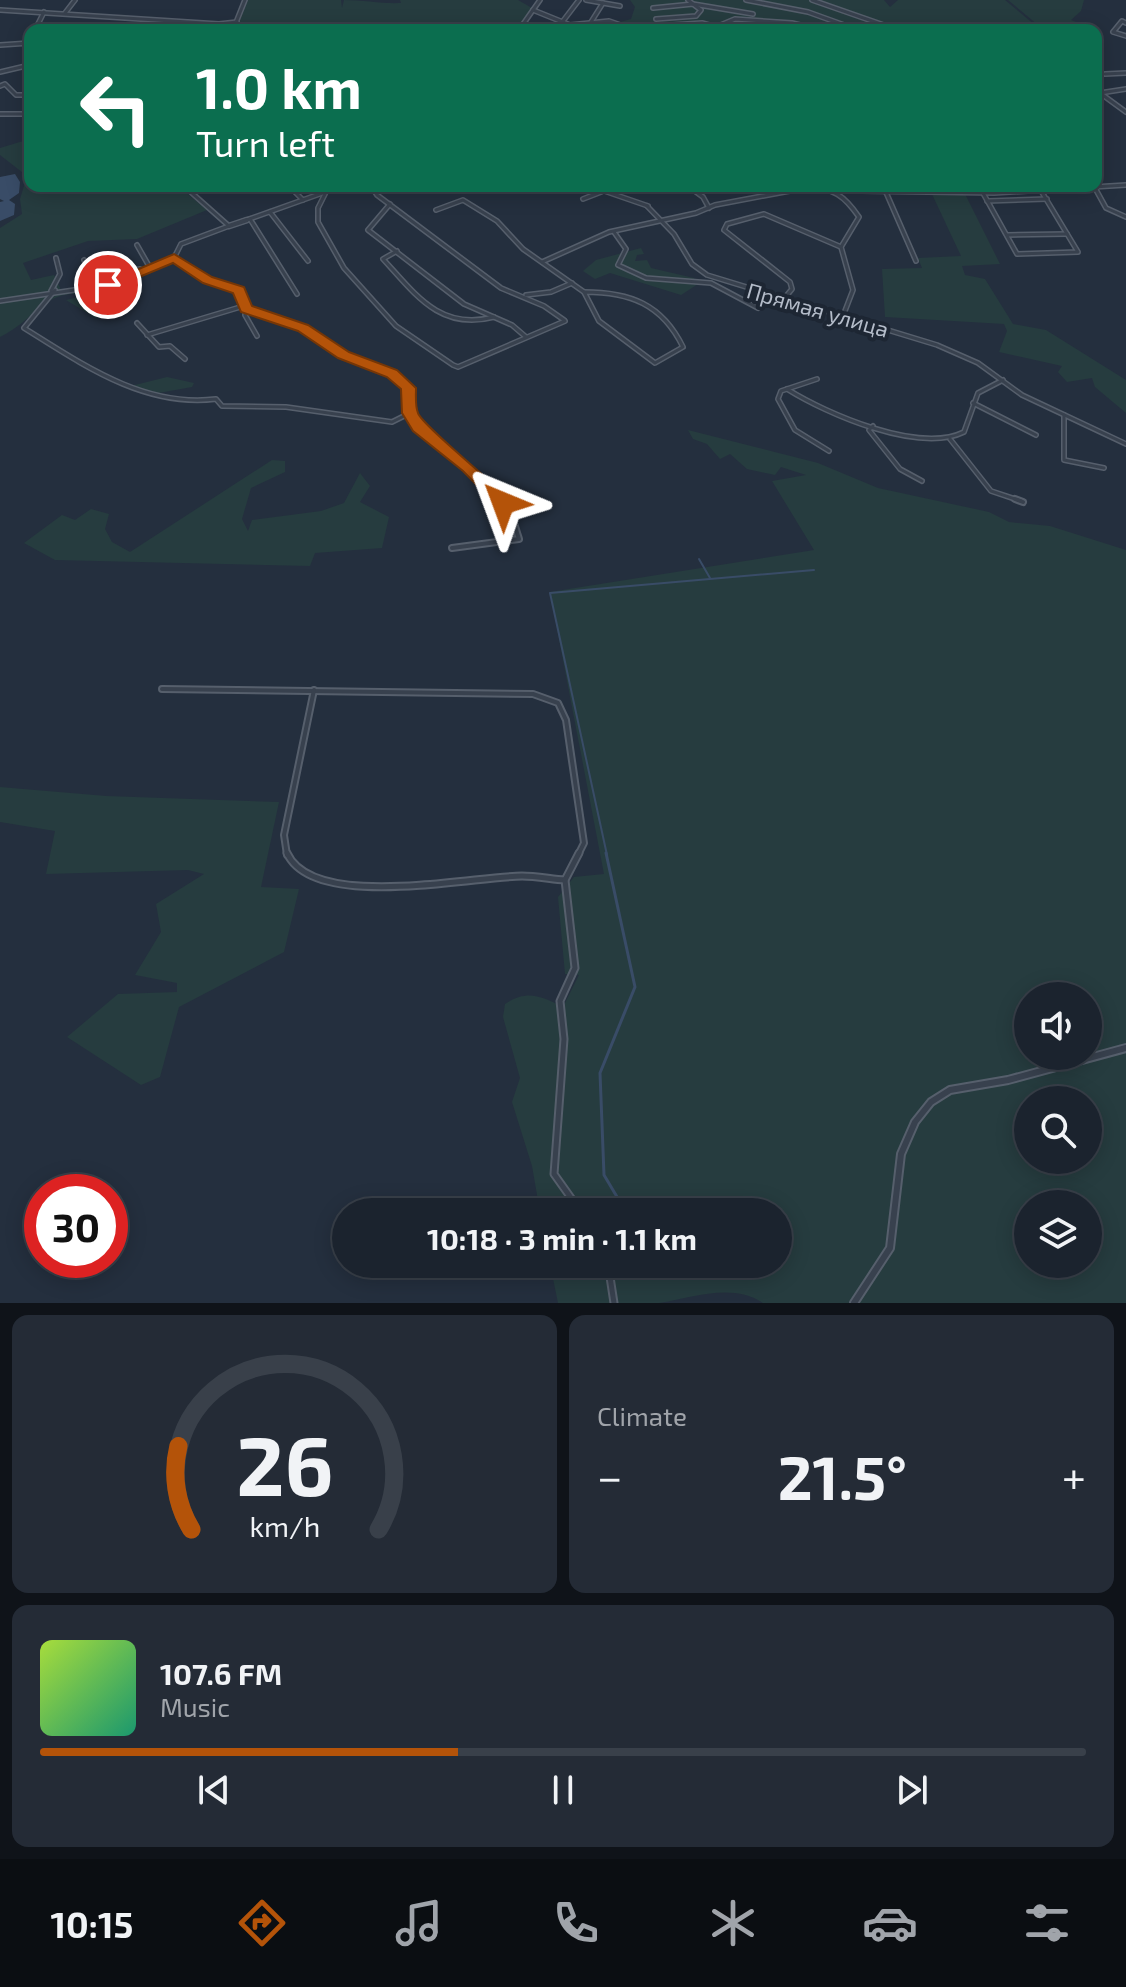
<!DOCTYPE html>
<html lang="en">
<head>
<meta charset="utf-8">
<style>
  body { margin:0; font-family:"Exo 2",sans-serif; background:#242b36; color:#f1f3f6; height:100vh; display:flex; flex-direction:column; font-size:30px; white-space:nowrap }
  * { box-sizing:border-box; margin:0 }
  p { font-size:26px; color:#a0a4aa }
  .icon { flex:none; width:44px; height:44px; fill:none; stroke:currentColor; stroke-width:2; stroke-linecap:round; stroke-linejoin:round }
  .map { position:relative; height:1303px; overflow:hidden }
  .details { display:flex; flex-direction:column; gap:12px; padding:12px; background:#0f1319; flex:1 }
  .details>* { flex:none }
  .top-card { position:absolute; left:24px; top:24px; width:1078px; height:168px; border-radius:16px; box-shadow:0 4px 20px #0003,0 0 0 2px #39404a; background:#0b6e4f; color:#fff; overflow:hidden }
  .fabs { position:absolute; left:1014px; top:982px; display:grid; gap:16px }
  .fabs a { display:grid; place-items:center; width:88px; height:88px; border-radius:50%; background:#1b232e; box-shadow:0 4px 20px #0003,0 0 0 2px #39404a; font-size:40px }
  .speed { position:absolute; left:24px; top:1174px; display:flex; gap:16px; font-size:40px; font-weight:700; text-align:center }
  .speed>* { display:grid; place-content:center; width:104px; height:104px; border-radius:50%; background:#1b232e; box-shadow:0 4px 20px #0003,0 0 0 2px #39404a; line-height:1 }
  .speed .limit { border:12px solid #d22; background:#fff; color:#111 }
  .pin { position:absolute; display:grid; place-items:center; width:68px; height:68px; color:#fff; margin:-34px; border:4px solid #fff; border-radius:50%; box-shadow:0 2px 8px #0007 }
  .me { position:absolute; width:88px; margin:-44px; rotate:316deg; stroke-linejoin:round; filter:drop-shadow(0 0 6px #0008) }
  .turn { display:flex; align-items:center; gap:28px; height:168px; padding:0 40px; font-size:36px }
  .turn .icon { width:104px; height:104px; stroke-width:2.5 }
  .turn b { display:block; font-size:56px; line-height:68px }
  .big { font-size:60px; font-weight:700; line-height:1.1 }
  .details .widget { flex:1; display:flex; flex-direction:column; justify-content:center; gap:12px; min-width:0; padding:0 28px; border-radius:16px; background:#242b36 }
  .details .dial { align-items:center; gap:0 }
  .dial svg { height:208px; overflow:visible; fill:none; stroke:#39404a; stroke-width:7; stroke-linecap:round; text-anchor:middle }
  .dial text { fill:#f1f3f6; stroke:none }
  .song { display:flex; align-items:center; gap:24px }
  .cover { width:96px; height:96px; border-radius:12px; background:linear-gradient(135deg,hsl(80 70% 55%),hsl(160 70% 35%)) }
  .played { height:8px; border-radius:4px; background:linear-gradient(90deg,#b45309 40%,#39404a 40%) }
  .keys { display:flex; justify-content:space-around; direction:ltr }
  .heat { display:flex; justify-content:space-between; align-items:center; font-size:44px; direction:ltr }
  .details .tiles { flex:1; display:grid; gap:12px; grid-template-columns:1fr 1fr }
  .widget:last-child { grid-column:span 2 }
  .trip { position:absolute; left:332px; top:1198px; width:460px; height:80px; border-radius:40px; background:#1b232e; box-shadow:0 4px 20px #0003,0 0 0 2px #39404a; font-weight:700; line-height:80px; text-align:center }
  .menu { display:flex; height:128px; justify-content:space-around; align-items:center; background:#0b0e12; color:#a0a4aa }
  .menu .icon { width:56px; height:56px }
  .menu .current { color:#b45309 }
  .menu b { font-size:36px; color:#f1f3f6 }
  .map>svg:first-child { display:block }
</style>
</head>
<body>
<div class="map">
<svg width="1126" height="1303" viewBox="0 0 1126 1303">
  <rect width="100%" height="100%" fill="#242f3e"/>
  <g fill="#263c3f" fill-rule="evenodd">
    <path d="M 248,0 L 341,0 L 342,8 L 344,0 C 363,0 383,4 401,3 L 400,0 L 518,0 L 532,8 L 517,30 L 236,30 Z"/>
    <polygon points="630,0 884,0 890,7 898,0 1005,0 1041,30 591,30 631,19 635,7"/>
    <polygon points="1008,0 1084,0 1081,11 1071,20 1099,31 1101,39 1096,42 1096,30 1044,30"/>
    <path d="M 30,139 L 30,186 L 178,186 L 207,210 L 137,239 L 88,241 L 23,263 L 31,280 L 54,275 L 61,290 L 53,292 L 112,288 L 125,297 L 96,318 L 66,300 L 79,297 L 86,302 L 91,295 C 42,287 39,318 0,337 L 0,302 L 50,292 L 0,300 L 0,228 L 22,214 L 20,199 L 27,176 L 0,155 L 0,148 Z"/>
    <polygon points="931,192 965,194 1000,264 962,266 965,275 985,279 1013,324 1046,330 1126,380 1126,413 1095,387 1092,378 1067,382 1058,372 1062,366 999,352 1007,331 1004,324 885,317 882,269 922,268 918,258 961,256"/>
    <polygon points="641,248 644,254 637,255 635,261 647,260 651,268 694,278 698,284 681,295 610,273 595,279 583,271 596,260"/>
    <polygon points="167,377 194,383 192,387 153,394 131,386"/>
    <path d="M 688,430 L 818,463 L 878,488 L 989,512 L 1009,522 L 1050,526 L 1126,550 L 1126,1303 L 763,1303 C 732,1282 692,1298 659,1303 C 627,1303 590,1303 558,1303 L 550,1264 L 778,1264 L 778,1212 L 540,1212 L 532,1166 L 512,1102 L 520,1078 L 503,1017 L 505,1004 C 527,989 541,996 563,1007 L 579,975 L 565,974 L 558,897 L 574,877 L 604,874 L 550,592 L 814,550 L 772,481 L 806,475 L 781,467 L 775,475 L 747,469 L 730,454 L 720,459 L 707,444 L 693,439 ZM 1028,996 L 1088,996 L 1088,1056 L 1028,1056 ZM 1028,1100 L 1088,1100 L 1088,1160 L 1028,1160 ZM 1028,1204 L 1088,1204 L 1088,1264 L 1028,1264 Z"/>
    <polygon points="272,460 285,461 285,472 251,488 242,519 248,531 252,520 321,511 344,503 360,473 370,486 360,502 389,517 382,548 315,553 310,566 55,560 24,543 62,515 75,520 91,509 109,514 105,529 112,542 130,552"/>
    <polygon points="0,787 106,796 279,802 261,887 299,889 284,952 179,1007 160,1077 141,1085 67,1037 118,994 177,992 177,983 135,975 161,932 156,904 204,874 188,870 46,874 55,831 0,822"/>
  </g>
  <polygon fill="#394c67" points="15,174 20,182 19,193 9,200 15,204 14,215 0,221 0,202 4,201 0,199 0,177"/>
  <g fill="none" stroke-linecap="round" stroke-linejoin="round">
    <g stroke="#394c67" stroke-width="2">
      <polyline points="699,559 710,578"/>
      <polyline points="607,855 550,593 814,570"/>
    </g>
    <polyline stroke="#394c67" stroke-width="3" points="606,853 635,987 600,1073 604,1175 626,1212"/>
    <defs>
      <g id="minor-far2">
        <polyline points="586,0 620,6"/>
        <polyline points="688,0 693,4 753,14"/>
        <polyline points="746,0 808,12 858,30"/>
        <polyline points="812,0 898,30"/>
        <polyline points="653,8 693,4 701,10 696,16 656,19"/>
        <polyline points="0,10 219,24 237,22"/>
        <polyline points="533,10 570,25 609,21 629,28 702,23 716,27 735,19 792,23 820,30"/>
        <polyline points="65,13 75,0"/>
        <polyline points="563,21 579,0"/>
        <polyline points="591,22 603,3"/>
        <polyline points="1126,23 1122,21 1113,32 1126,36"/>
        <polyline points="523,25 543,30"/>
        <polyline points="35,30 44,12"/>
        <polyline points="233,30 245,0"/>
        <polyline points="0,45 30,43"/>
        <polyline points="0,72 30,65"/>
        <polyline points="1105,74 1126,73"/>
        <polyline points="0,86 5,84 16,95 30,95"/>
        <polyline points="1126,89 1100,93 1126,112"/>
        <polyline points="0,114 30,114"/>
        <polyline points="184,186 229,226 181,244 174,258 208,280 239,290 246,309 300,326 339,353 399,379 407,389 419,428 501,501"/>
        <polyline points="223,186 226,189 235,186"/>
        <polyline points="289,186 303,200"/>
        <polyline points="371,186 377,195 501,288 544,306 564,320"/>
        <polyline points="590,186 648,206"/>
        <polyline points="677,186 686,186"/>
        <polyline points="688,186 703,197 709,208"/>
        <path d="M 807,186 C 834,189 844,195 859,217 L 841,247 L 853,290 L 843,316"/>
        <polyline points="1095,188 1106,208 1126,217"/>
        <polyline points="885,190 916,261"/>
        <polyline points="326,192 318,208 318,222 344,268 396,326 453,365 458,367 565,321"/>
        <polyline points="983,193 1017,254 1078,252 1040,189"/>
        <polyline points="583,199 601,192"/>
        <polyline points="987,201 1047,199"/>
        <polyline points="390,204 368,230 464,304 512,325 526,337"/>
        <polyline points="647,206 674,234 692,264 707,275 937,345 978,363 1022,395 1126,444"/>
        <polyline points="436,210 463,200 497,221 523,249 584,292"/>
        <polyline points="270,212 308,261"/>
        <polyline points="250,219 297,294"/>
        <polyline points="614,232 626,249 618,265 646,278 711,283 758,308"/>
        <polyline points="1007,235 1067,234"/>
        <polyline points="137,245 149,266"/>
        <path d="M 397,251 L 383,259 C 416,295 440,331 494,317"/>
        <polyline points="84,260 93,276 140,269"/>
        <polyline points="542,262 609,232 696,213 715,205 795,190 994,193 1126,185"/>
        <path d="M 55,290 L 24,328 C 82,364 144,408 216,399 L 222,406 L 286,407 L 392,422 L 410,413"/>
        <polyline points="51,291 60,274 56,258"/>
        <path d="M 584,292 C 630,292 662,304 683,347 L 655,363 L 599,321 Z"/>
        <polyline points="526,295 551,292 572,283"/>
        <polyline points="783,300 792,289 790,282 724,230 727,224 764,214 841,247"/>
        <polyline points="0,301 108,285 174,258"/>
        <polyline points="246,309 245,315 257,336"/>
        <polyline points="137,323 159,347 170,346 185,359"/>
        <polyline points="147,335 247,305"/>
        <polyline points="817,379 781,391 778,399 795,430 829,451"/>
        <path d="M 787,389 C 827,414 919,454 964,432 L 978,393 L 1003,380"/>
        <polyline points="973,403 1036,435"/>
        <polyline points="1064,415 1064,460 1104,468"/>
        <polyline points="873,426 869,430 900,469 922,481"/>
        <polyline points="950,439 991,491 1021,501"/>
      </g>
      <g id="minor-far1">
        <polyline points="1015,499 1023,502"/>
        <polyline points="452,548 519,539 513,520 500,499"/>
        <polyline points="162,689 533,694 558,703 566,720 584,843 578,855"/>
        <polyline points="287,855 284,835 314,690"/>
      </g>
      <g id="minor">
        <path d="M 287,853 C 313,911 469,877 522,876 C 536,876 551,879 565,880"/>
        <polyline points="579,853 565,880 575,968 560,1001 564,1039 554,1174 581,1212"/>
        <polyline points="608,1264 614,1303"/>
      </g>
      <g id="tertiary-far2">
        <polyline points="519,30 540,0"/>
        <polyline points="241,222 342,186"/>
      </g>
      <polyline id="tertiary-far1" points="229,226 247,220"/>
      <polyline id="tertiary" points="854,1303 890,1248 901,1154 915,1122 931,1102 950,1090 1008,1080 1126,1048"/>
    </defs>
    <use href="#minor-far2" stroke="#565f6c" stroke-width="6"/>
    <use href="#minor-far1" stroke="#565f6c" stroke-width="8"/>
    <use href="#minor" stroke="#565f6c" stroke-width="9"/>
    <use href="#tertiary-far2" stroke="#565f6c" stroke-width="6"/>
    <use href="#tertiary-far1" stroke="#565f6c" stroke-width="7"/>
    <use href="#tertiary" stroke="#565f6c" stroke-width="10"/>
    <use href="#minor-far2" stroke="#38414e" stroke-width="3"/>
    <use href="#minor-far1" stroke="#38414e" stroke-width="4"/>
    <use href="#minor" stroke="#38414e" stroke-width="5"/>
    <use href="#tertiary-far2" stroke="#38414e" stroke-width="3"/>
    <use href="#tertiary-far1" stroke="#38414e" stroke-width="4"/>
    <use href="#tertiary" stroke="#38414e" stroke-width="6"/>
  </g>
  <path fill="#b45309" stroke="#753606" stroke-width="2" d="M 174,254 L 212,277 L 244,287 L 252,306 L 308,325 L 349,352 L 397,370 L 416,388 C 416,396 415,406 418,413 C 421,424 495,484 509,499 L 509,507 L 498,507 L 463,471 L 413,431 L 402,413 L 401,389 L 387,377 L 338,358 L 298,331 L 241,312 L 233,293 L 203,283 L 173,263 L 113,288 L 101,285 Z"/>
  <g text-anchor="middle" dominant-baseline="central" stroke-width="8" stroke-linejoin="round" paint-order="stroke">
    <g font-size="22" fill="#b4bcc9" stroke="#1d2633">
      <text transform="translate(818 309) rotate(16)">Прямая улица</text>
    </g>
  </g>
</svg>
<div class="fabs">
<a><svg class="icon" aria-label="sound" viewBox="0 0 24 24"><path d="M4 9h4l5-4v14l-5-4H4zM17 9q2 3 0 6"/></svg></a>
<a><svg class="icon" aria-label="search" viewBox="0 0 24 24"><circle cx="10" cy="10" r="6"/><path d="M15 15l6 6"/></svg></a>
<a><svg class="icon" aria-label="layers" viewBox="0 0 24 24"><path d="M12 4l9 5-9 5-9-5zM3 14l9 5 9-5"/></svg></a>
</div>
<div class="speed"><div class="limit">30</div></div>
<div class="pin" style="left:108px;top:285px;background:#d93025"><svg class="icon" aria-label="arrive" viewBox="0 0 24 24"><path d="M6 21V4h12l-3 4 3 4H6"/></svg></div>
<svg class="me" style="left:503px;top:503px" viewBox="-20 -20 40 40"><path d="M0-17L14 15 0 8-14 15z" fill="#b45309" stroke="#fff" stroke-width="4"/></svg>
<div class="trip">10:18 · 3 min · 1.1 km</div>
<div class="top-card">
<div class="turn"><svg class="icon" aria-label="left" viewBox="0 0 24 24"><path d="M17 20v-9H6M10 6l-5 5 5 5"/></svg><div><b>1.0 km</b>Turn left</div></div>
</div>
</div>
<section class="details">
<div class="tiles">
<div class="widget dial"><svg viewBox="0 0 100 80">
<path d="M14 69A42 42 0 1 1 86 69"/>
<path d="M14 69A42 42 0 0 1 9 37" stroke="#b45309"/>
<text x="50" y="56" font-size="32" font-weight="700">26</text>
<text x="50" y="72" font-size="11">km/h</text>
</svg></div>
<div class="widget"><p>Climate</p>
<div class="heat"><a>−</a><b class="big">21.5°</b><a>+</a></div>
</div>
<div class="widget">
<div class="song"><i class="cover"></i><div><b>107.6 FM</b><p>Music</p></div></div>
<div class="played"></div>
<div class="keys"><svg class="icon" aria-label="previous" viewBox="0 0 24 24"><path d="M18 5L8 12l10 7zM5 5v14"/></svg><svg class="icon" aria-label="pause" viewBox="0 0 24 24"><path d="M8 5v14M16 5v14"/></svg><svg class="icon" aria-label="next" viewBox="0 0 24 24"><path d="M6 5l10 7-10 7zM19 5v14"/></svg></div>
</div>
</div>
</section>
<nav class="menu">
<b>10:15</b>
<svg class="icon current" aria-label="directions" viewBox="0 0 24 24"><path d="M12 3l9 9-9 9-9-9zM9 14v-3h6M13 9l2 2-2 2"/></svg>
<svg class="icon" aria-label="music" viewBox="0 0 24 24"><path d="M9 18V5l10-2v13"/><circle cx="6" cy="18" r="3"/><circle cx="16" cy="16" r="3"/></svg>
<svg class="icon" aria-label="phone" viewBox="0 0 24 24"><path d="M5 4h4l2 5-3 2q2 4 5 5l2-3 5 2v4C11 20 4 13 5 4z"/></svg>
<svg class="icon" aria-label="climate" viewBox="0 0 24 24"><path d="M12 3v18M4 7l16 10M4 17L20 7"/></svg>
<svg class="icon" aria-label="car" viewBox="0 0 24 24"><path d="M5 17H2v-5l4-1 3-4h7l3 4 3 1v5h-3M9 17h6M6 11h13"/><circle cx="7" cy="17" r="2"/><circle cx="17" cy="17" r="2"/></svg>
<svg class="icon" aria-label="filters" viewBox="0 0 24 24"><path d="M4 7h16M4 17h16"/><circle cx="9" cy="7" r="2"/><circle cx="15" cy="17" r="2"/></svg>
</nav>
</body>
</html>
